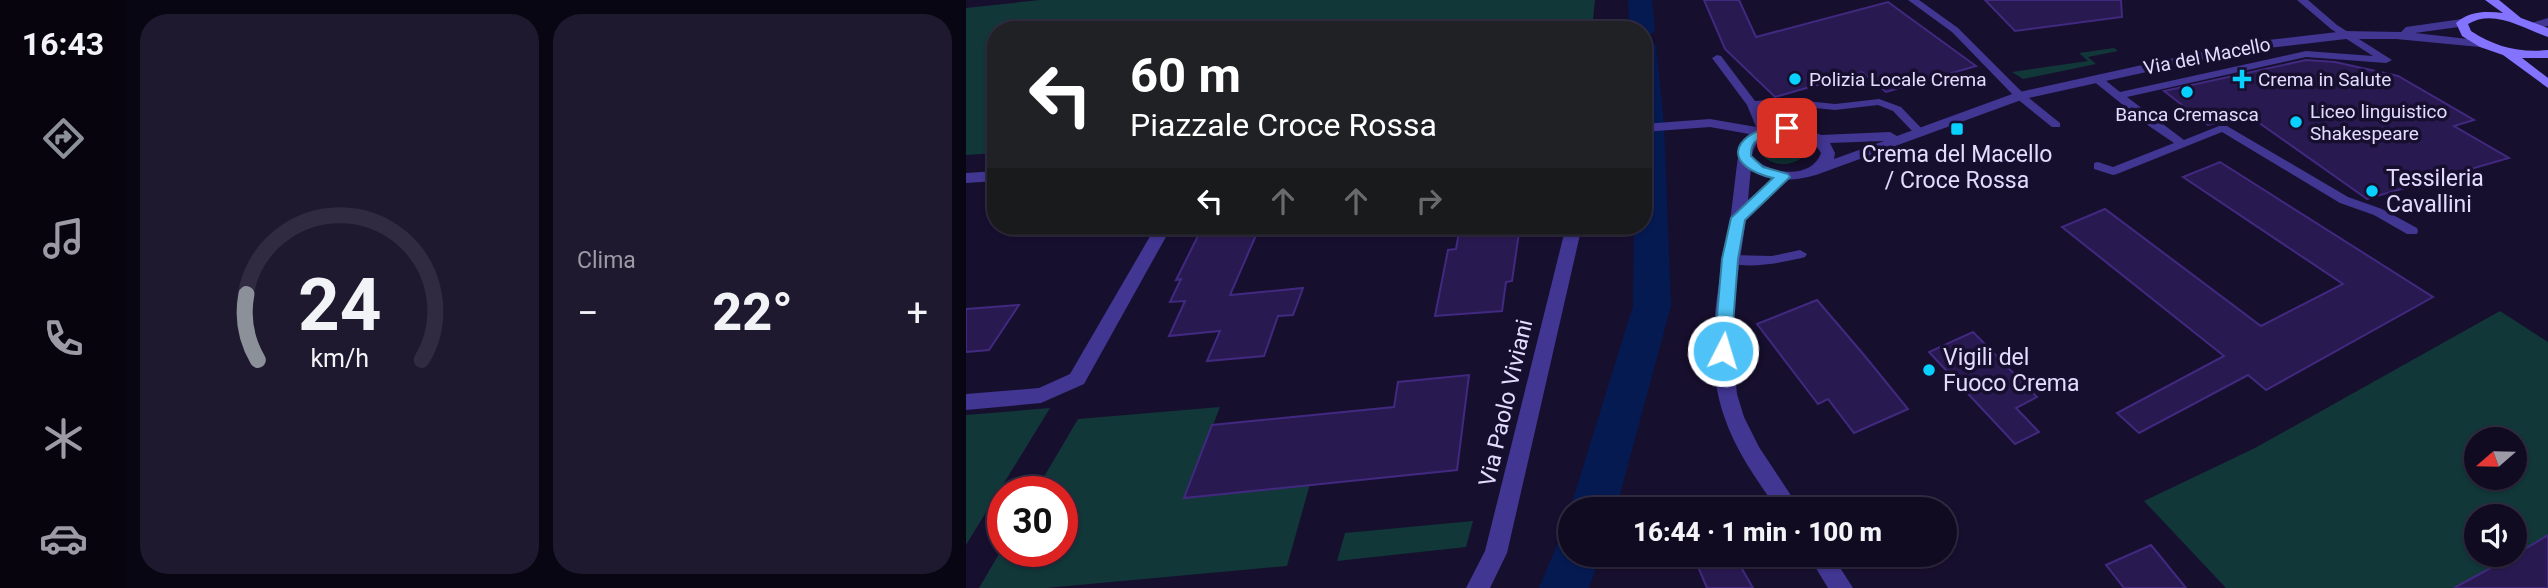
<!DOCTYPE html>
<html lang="it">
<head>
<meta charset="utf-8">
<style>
  body { margin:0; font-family:Roboto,sans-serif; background:#1e192f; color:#f1f3f6; height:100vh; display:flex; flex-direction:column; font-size:26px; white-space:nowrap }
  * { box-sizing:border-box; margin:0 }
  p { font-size:23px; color:#9c9ba5 }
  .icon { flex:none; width:38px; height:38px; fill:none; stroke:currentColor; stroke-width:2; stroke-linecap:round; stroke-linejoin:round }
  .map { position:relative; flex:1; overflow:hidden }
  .drawer { display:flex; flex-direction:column; gap:14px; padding:14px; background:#090613; width:840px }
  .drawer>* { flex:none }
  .hud { position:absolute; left:21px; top:21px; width:665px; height:214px; border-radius:28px; box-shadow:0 2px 5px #0004,0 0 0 2px #302b40; background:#202124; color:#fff; overflow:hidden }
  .needle { width:46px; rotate:250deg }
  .controls { position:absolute; left:1498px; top:427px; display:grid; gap:14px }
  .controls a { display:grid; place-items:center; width:63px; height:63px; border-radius:50%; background:#110b22; box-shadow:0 2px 5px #0004,0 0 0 2px #302b40; font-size:35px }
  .speed { position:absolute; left:21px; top:476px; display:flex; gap:14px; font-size:35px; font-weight:700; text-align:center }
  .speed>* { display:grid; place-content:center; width:91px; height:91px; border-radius:50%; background:#110b22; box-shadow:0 2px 5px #0004,0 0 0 2px #302b40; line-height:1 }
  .speed .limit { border:10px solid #d22; background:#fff; color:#111 }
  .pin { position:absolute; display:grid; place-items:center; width:60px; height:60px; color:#fff; margin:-30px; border-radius:14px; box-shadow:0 4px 10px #0006 }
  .me { position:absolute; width:77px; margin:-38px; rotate:5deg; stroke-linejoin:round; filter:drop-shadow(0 0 5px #0008) }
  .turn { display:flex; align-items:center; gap:24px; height:147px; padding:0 28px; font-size:32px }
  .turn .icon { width:91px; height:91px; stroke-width:2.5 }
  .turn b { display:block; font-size:49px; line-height:60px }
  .lanes { display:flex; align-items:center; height:66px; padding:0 28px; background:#0003; justify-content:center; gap:35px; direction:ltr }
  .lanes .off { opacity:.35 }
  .big { font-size:52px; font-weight:800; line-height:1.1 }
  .drawer .tile { flex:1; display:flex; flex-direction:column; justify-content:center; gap:10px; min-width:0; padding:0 24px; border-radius:28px; background:#1e192f }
  .drawer .dial { align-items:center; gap:0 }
  .dial svg { height:182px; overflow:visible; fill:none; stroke:#302b40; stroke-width:7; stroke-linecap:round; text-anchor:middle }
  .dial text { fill:#f1f3f6; stroke:none }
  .heat { display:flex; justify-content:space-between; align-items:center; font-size:38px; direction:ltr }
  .drawer .tiles { flex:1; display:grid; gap:14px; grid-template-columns:repeat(2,1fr) }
  .trip { position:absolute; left:592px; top:497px; width:399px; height:70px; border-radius:35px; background:#110b22; box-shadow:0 2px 5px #0004,0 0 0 2px #302b40; font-weight:800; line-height:70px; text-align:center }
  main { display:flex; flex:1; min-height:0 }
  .tab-bar { display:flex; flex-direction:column; width:126px; justify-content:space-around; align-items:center; background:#07040e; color:#9c9ba5 }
  .tab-bar .icon { width:49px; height:49px }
  .tab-bar .on { color:#8c9099 }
  .tab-bar b { font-size:32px; color:#f1f3f6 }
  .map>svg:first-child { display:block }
</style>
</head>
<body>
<main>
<nav class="tab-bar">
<b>16:43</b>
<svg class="icon on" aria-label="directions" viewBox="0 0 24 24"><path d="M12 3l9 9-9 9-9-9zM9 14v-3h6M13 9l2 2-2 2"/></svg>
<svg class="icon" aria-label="music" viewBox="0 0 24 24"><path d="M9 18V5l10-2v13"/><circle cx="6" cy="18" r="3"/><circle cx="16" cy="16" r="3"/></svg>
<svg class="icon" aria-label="phone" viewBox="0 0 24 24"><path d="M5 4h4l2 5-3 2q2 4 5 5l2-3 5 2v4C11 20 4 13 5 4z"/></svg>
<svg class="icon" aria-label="climate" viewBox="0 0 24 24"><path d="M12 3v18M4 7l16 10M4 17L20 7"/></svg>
<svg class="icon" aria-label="car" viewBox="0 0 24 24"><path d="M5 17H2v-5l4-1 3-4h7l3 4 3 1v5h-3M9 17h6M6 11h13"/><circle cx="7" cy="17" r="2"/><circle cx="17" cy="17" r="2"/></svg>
</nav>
<section class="drawer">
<div class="tiles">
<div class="tile dial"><svg viewBox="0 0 100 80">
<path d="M14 69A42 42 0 1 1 86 69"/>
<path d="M14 69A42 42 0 0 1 9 40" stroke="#8c9099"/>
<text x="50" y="56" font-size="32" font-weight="700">24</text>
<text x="50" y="72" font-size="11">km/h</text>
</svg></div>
<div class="tile"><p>Clima</p>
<div class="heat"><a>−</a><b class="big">22°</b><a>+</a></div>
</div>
</div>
</section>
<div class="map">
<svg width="1582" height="588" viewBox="0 0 1582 588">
  <rect width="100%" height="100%" fill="#170f2e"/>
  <g fill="#113739" fill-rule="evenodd">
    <polygon points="74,0 629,0 626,30 30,30 30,153 0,155 0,8"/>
    <polygon points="1148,48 1152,51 1122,57 1130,64 1057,79 1046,72 1122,61 1113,53"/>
    <path d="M 815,136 L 836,142 L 841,150 L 840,154 C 827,168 805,167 794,153 L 796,143 Z"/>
    <path d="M 1534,311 L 1582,342 L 1582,535 L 1549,554 L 1549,516 L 1510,516 L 1510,555 L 1547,555 L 1488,588 L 1260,588 L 1178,501 L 1289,448 ZM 1510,439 L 1549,439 L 1549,478 L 1510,478 Z"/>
    <polygon points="254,407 219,497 344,484 321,566 80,588 13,588 37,547 37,551 96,551 96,492 69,492 112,419"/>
    <polygon points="84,408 0,545 0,415"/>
    <polygon points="507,521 500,547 371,561 379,533"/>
  </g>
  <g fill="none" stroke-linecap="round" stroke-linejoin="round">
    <g fill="#051a51" fill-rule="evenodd">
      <polygon points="662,0 686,0 689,30 685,35 677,37 677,30 663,30"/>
      <polygon points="677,38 686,40 690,46 698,123 705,306 650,509 604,509 667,306 668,226 677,226"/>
      <polygon points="604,536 604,555 634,555 623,588 573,588 593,540"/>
    </g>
  </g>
  <g fill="#291951" stroke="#412980" stroke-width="2">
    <polygon points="738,0 773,0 790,37 922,2 1010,66 920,92 896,72 809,97 759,49"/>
    <polygon points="1019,0 1155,0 1156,17 1049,31"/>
    <polygon points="1340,60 1369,62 1432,76 1508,120 1488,126 1543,158 1401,199 1282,115 1242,125 1198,91"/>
    <polygon points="1254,162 1467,297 1300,390 1282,375 1173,433 1151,413 1258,356 1096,227 1139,209 1295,326 1377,284 1217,177"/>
    <polygon points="237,226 294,226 264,295 337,288 327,315 312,316 298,356 241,361 254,331 203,336 219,301 204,302 215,279 210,280"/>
    <polygon points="494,226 554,226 546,281 540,282 536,311 469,316 482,250 490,249"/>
    <polygon points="851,300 898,355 942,409 888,433 862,399 852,404 791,324"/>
    <polygon points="53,305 23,350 0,352 0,309"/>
    <polygon points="1007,332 1071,397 1050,408 1073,432 1049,444 963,352"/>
    <polygon points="503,375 491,470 218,498 246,425 428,407 432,382"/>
    <polygon points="1582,535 1582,588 1488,588 1549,555"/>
    <polygon points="1185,545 1220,588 1158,588 1140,565"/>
    <polygon points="727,555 768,555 787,588 741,588"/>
  </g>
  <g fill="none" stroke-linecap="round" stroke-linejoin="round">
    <g fill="#413692" fill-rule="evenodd">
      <polygon points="942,0 953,0 992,28 1058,94 1094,123 1094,127 1086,127 1050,98 986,32"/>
      <polygon points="1331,0 1342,0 1371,25 1426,60 1420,63 1340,57 1161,97 1218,140 1253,126 1261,126 1382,197 1416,209 1451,228 1452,231 1451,234 1441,234 1408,215 1374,203 1256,132 1151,174 1147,175 1128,169 1128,163 1132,162 1147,167 1208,143 1183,126 1126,80 1126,76 1134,76 1154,92 1340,51 1407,56 1365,29"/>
      <polygon points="751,55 755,56 789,101 820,99 869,104 913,99 935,107 958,131 956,133 948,133 927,111 912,105 869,110 820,105 793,108 803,132 801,134 793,134 781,105 746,58"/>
      <path d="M 834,250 L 841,254 L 839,257 C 821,262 771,272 757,259 L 764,255 L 806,256 Z"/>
    </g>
    <g fill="#413692" fill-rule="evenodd">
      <polygon points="1582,18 1582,26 1565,29 1559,25"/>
      <path d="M 779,153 L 786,157 L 782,200 L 812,174 L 817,172 L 825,177 L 780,219 L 769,294 L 766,345 L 771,394 L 778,417 L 793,447 L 834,509 L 811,509 C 791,480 769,450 758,416 C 736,352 753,285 764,221 C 767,200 769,178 772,157 Z"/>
      <polygon points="190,226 206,226 118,384 75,403 0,410 0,394 73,388 104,374"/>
      <polygon points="600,226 616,226 541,553 524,588 500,588 519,551"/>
      <polygon points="842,555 866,555 887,588 862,588"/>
    </g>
    <g fill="#413692" fill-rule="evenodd">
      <path d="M 1496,19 L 1502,23 L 1500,26 L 1449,33 L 1520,41 L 1526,45 L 1524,48 L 1430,39 L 1380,39 L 1276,51 L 1058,99 L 850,175 C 821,183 792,184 772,157 L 774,145 L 783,134 L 744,127 L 677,132 L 677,124 L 744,119 L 796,128 L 816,124 L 831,125 L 855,135 L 924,132 L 931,136 L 1049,93 L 1276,43 L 1380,31 L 1435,32 L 1440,27 ZM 816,132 C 833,134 846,137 855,153 C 845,181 802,174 786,156 C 790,139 799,135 816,132 ZM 918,141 L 868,159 L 869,153 L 864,143 Z"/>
      <polygon points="30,171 30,181 0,183 0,173"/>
    </g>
    <path fill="#8373ff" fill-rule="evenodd" d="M 1519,0 L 1533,0 L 1555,18 L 1582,28 L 1582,37 C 1558,29 1528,8 1502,24 L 1505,31 C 1529,47 1554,53 1582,50 L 1582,58 L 1556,58 L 1582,78 L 1582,88 L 1537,55 L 1514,47 L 1496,36 L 1490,23 C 1503,11 1520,11 1537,13 Z"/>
  </g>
  <path fill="#4fc3f7" stroke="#337fa1" stroke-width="2" d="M 809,125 L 821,124 L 828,128 C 815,138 783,130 785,156 L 797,167 L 822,174 L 824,177 L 779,220 L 772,259 L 765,351 L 757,357 L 748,351 L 756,259 L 765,218 L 807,178 C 758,166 762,137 809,125 Z"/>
  <g fill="#08d1ff" stroke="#170f2e" stroke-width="2.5">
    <circle cx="829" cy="79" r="7"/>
    <path d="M1272.5 68.5h7v7h7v7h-7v7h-7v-7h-7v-7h7z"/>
    <circle cx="1221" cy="92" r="7"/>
    <circle cx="1330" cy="122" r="7"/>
    <rect x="984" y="122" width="14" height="14" rx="3.5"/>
    <circle cx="1406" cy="191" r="7"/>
    <circle cx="963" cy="370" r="7"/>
  </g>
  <g text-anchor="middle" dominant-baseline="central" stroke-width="7" stroke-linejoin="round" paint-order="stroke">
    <g font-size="19" fill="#e3dcff" stroke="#170f2e">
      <text transform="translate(1241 56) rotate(-11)">Via del Macello</text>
    </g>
    <g font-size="19" fill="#e3dcff" stroke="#170f2e" text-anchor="start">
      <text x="843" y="79">Polizia Locale Crema</text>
      <text x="1292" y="79">Crema in Salute</text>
      <text x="1344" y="111">Liceo linguistico<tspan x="1344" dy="22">Shakespeare</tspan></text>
      <text x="1221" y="114" text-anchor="middle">Banca Cremasca</text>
    </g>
    <g font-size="23" fill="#e3dcff" stroke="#170f2e" text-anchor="start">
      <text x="991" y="154" text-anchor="middle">Crema del Macello<tspan x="991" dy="26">/ Croce Rossa</tspan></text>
      <text x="1420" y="178">Tessileria<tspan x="1420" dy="26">Cavallini</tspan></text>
      <text x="977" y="357">Vigili del<tspan x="977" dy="26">Fuoco Crema</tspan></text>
    </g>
    <g font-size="23" fill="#e3dcff" stroke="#170f2e">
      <text transform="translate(540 403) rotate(-77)">Via Paolo Viviani</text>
    </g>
  </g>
</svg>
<div class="controls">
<a><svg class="needle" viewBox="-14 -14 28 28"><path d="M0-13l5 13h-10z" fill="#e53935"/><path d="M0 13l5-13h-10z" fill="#9c9ba5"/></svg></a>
<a><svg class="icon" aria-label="sound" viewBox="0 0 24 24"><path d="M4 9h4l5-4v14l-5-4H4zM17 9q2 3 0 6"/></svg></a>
</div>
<div class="speed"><div class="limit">30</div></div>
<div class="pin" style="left:821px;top:128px;background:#d93025"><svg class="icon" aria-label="arrive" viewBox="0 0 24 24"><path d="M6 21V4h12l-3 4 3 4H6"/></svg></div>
<svg class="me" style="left:757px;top:351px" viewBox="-20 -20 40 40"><circle r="17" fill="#4fc3f7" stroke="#fff" stroke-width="3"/><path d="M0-11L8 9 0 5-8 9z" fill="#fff"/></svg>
<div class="trip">16:44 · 1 min · 100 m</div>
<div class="hud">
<div class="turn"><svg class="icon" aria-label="left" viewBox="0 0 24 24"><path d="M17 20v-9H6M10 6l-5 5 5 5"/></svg><div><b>60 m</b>Piazzale Croce Rossa</div></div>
<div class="lanes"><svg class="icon" aria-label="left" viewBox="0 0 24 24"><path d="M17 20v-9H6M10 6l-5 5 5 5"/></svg><svg class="icon off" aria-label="ahead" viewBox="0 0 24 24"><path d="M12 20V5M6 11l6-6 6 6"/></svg><svg class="icon off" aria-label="ahead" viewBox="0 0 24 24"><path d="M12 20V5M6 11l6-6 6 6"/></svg><svg class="icon off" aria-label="right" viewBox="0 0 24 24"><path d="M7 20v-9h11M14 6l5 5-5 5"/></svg></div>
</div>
</div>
</main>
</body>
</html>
